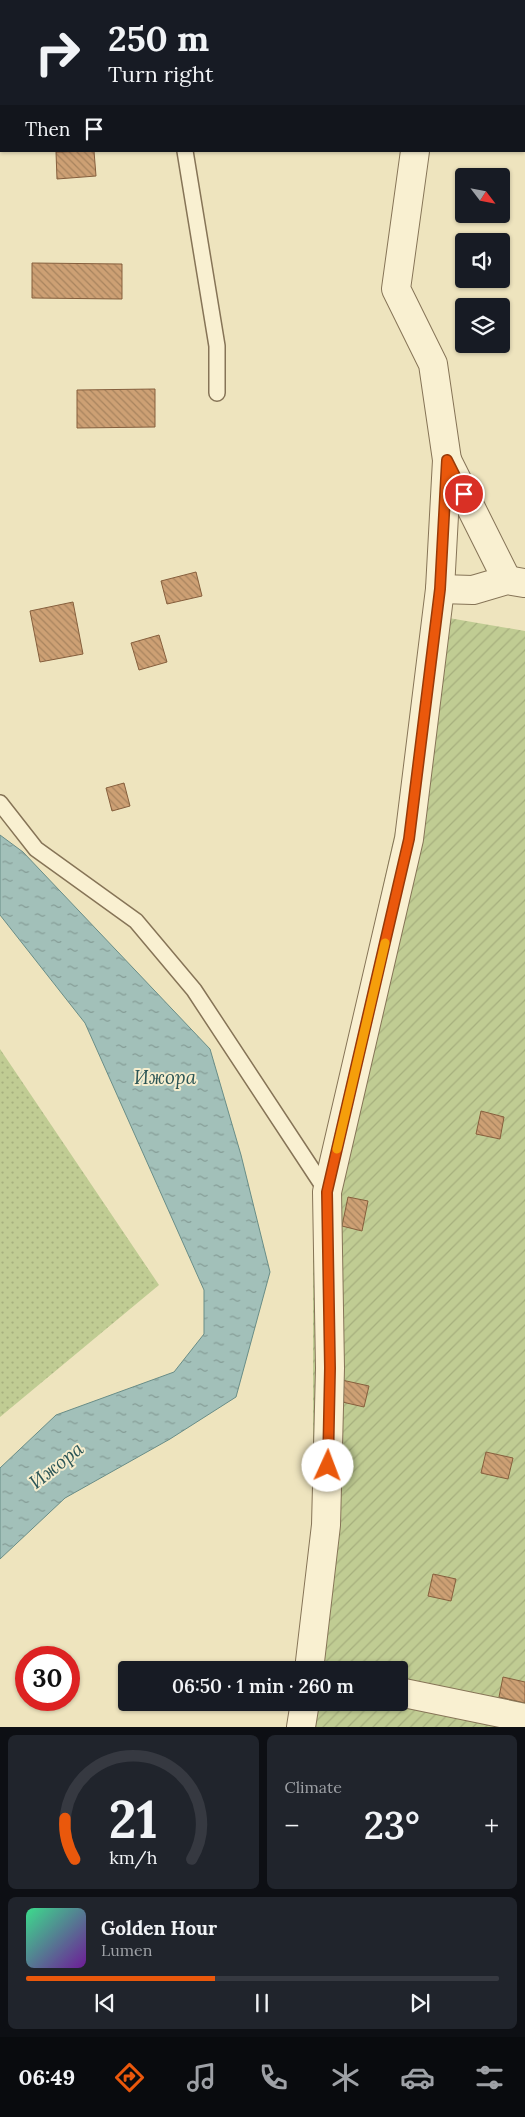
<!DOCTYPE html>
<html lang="en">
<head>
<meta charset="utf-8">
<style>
  body { margin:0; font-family:Lora,serif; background:#20242c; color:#f1f3f6; height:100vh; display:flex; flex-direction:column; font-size:19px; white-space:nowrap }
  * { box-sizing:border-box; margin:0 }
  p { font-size:16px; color:#9ea1a6 }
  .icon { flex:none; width:28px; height:28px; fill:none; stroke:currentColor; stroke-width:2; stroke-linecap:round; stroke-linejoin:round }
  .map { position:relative; height:1727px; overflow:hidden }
  .side { display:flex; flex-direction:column; gap:8px; padding:8px; background:#0d0f14; flex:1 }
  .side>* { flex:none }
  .banner { position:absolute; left:0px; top:0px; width:525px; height:152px; box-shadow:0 1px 4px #0004; background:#171b24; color:#f1f3f6; overflow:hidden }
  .needle { width:32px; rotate:122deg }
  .fabs { position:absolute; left:455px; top:168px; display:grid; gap:10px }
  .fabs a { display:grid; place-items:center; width:55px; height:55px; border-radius:5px; background:#171b24; box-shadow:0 1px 4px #0004; font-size:25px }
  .speed { position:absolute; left:15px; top:1646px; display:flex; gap:10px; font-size:25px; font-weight:700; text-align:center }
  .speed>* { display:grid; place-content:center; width:65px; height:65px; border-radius:50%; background:#171b24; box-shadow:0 1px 4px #0004; line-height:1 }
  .speed .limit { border:8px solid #d22; background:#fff; color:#111 }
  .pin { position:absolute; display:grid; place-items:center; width:42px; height:42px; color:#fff; margin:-21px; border:2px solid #fff; border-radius:50%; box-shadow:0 1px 5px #0007 }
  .me { position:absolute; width:55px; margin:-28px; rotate:2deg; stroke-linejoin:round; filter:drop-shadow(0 0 4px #0008) }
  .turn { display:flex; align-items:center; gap:18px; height:105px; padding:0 25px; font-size:22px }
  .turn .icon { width:65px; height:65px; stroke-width:2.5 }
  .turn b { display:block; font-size:35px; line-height:42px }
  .then { display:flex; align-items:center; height:48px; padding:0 25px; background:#0003; gap:10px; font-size:19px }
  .big { font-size:38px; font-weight:600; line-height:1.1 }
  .side .widget { flex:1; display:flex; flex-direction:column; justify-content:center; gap:8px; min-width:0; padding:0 18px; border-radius:8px; background:#20242c }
  .side .dial { align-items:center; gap:0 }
  .dial svg { height:130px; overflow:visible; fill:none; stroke:#363941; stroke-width:7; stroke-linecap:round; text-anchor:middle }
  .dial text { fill:#f1f3f6; stroke:none }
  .song { display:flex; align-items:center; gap:15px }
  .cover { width:60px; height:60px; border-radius:8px; background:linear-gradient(135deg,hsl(150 70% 55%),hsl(280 70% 35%)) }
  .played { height:5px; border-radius:2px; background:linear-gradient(90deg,#ea580c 40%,#363941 40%) }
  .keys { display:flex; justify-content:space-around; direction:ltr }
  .heat { display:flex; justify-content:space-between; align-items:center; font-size:28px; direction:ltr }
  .side .tiles { flex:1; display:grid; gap:8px; grid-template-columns:1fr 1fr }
  .widget:last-child { grid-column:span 2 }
  .trip { position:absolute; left:118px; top:1661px; width:290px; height:50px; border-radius:5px; background:#171b24; box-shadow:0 1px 4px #0004; font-weight:600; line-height:50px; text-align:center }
  .tabs { display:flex; height:80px; justify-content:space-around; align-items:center; background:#090b0e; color:#9ea1a6 }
  .tabs .icon { width:35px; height:35px }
  .tabs .current { color:#ea580c }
  .tabs b { font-size:22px; color:#f1f3f6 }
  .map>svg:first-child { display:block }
</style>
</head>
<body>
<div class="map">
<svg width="525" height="1727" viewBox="0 0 525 1727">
  <defs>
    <pattern id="grass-dots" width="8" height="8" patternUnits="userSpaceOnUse" patternTransform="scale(1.25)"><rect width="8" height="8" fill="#c0cc93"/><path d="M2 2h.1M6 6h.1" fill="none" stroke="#a6af7e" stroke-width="1.8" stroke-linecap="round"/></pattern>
    <pattern id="garden-furrows" width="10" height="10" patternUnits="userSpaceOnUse" patternTransform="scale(1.25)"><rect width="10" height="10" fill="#c0cc93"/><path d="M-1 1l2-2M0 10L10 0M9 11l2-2" fill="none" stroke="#a6af7e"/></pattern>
    <pattern id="water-ripples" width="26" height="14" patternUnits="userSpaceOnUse" patternTransform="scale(1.25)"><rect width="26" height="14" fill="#a2c0b9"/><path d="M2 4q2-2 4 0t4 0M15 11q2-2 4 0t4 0" fill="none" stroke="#859c96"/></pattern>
    <pattern id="building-back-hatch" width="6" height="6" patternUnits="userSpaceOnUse" patternTransform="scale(1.25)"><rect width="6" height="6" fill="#cda074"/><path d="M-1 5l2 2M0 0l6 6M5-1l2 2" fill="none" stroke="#a7835e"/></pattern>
  </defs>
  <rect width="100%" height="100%" fill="#eee4be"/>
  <polygon fill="url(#grass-dots)" points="0,1049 159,1285 0,1417"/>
  <polygon fill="url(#garden-furrows)" points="443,617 525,631 525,1727 313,1727 313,1703 399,1702 399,1670 313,1670 313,1199"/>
  <polygon fill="url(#water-ripples)" stroke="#698d87" points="0,835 23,852 210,1049 241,1155 270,1272 236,1397 170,1439 65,1498 0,1559 0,1468 56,1415 174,1372 204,1334 204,1290 85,1023 0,915"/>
  <g fill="url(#building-back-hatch)" stroke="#865f3d">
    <polygon points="28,0 71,0 28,1"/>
    <polygon points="94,151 96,176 57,179 56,152"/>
    <polygon points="32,263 122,264 122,299 32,298"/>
    <polygon points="155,389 155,427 77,428 77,390"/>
    <polygon points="196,572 202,596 167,604 161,581"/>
    <polygon points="73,602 83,654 40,662 30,611"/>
    <polygon points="159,635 167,662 139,670 131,643"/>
    <polygon points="124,783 130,806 112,811 106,788"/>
    <polygon points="481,1111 504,1117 500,1139 476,1134"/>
    <polygon points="348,1197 368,1201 362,1231 342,1226"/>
    <polygon points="342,1380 369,1386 364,1407 338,1401"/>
    <polygon points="486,1452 513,1458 508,1479 481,1473"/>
    <polygon points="433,1574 456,1579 451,1601 428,1596"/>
    <polygon points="503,1677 525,1682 525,1703 499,1697"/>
  </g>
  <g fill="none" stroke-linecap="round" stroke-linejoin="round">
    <defs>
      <g id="service">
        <polyline points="160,0 160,1"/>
        <polyline points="185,151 217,346 217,393"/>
        <polyline points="0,803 36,849 136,921 194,990 327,1192"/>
      </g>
      <g id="minor">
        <polyline points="464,1 464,0"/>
        <polyline points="447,460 507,580"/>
        <polyline points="440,589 473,590 507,580 524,583"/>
        <polyline points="309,1670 326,1525 330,1368 327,1192 409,839 440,589 447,460 433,364 396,289 415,151"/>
        <polyline points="399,1692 525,1718"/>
        <polyline points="301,1727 305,1702"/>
      </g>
    </defs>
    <use href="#service" stroke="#867457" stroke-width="18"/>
    <use href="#minor" stroke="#867457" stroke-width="30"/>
    <use href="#service" stroke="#f9f0d1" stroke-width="15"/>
    <use href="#minor" stroke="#f9f0d1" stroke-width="28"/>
  </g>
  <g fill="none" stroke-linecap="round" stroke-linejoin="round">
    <defs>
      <polyline id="route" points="328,1466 330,1368 327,1192 409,839 440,589 447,460 464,494"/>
    </defs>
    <use href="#route" stroke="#983908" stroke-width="12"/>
    <use href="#route" stroke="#ea580c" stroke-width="9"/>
    <polyline stroke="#f59e0b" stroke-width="9" points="337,1149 385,943"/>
  </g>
  <g text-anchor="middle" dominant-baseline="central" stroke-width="4" stroke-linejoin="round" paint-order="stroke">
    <g font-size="19" font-style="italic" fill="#2b5556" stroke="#f5edce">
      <text x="165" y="1077">Ижора</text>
      <text transform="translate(56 1465) rotate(-38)">Ижора</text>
    </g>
  </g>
</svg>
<div class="fabs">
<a><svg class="needle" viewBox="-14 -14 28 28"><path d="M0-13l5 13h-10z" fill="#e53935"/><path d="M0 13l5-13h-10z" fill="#9ea1a6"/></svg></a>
<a><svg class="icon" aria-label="sound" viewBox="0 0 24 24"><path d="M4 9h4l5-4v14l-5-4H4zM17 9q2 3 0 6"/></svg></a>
<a><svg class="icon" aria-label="layers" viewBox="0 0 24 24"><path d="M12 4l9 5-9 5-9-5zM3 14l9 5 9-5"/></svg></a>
</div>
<div class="speed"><div class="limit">30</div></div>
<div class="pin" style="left:464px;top:494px;background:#d93025"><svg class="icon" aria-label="arrive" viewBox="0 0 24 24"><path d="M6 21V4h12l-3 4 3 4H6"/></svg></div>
<svg class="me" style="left:328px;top:1466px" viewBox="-20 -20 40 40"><circle r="19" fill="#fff"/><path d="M0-13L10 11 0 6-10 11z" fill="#ea580c"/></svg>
<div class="trip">06:50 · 1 min · 260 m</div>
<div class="banner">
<div class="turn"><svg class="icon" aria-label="right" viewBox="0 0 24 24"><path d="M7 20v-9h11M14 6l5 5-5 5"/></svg><div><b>250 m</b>Turn right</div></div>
<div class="then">Then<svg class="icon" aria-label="arrive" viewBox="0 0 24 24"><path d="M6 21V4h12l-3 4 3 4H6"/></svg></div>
</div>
</div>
<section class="side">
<div class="tiles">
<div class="widget dial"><svg viewBox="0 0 100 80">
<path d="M14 69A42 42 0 1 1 86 69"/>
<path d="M14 69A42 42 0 0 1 8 44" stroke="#ea580c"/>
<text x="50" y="56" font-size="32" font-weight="700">21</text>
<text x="50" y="72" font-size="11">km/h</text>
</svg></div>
<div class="widget"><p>Climate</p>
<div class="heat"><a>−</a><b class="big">23°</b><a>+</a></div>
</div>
<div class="widget">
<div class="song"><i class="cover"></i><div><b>Golden Hour</b><p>Lumen</p></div></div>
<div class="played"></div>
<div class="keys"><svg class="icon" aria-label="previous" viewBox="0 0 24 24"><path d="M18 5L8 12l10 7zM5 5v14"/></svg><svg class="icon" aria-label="pause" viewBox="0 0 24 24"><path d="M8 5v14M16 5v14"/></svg><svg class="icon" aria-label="next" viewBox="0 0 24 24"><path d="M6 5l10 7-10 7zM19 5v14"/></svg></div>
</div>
</div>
</section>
<nav class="tabs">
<b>06:49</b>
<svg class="icon current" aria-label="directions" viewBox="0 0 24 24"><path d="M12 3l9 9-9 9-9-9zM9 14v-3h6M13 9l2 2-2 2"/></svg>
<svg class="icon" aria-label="music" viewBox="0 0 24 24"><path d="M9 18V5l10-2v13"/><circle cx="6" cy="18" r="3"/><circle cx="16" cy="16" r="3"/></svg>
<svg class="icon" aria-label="phone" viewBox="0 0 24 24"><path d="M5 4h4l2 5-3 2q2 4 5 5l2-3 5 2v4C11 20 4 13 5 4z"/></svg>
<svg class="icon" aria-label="climate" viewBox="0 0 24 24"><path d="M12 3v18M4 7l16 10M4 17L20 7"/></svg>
<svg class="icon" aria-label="car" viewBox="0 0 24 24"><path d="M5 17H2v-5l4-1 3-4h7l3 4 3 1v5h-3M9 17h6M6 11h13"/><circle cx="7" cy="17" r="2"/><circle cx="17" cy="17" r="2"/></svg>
<svg class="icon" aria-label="filters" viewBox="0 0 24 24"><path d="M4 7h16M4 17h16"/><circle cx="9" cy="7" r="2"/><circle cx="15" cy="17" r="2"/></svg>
</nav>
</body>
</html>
